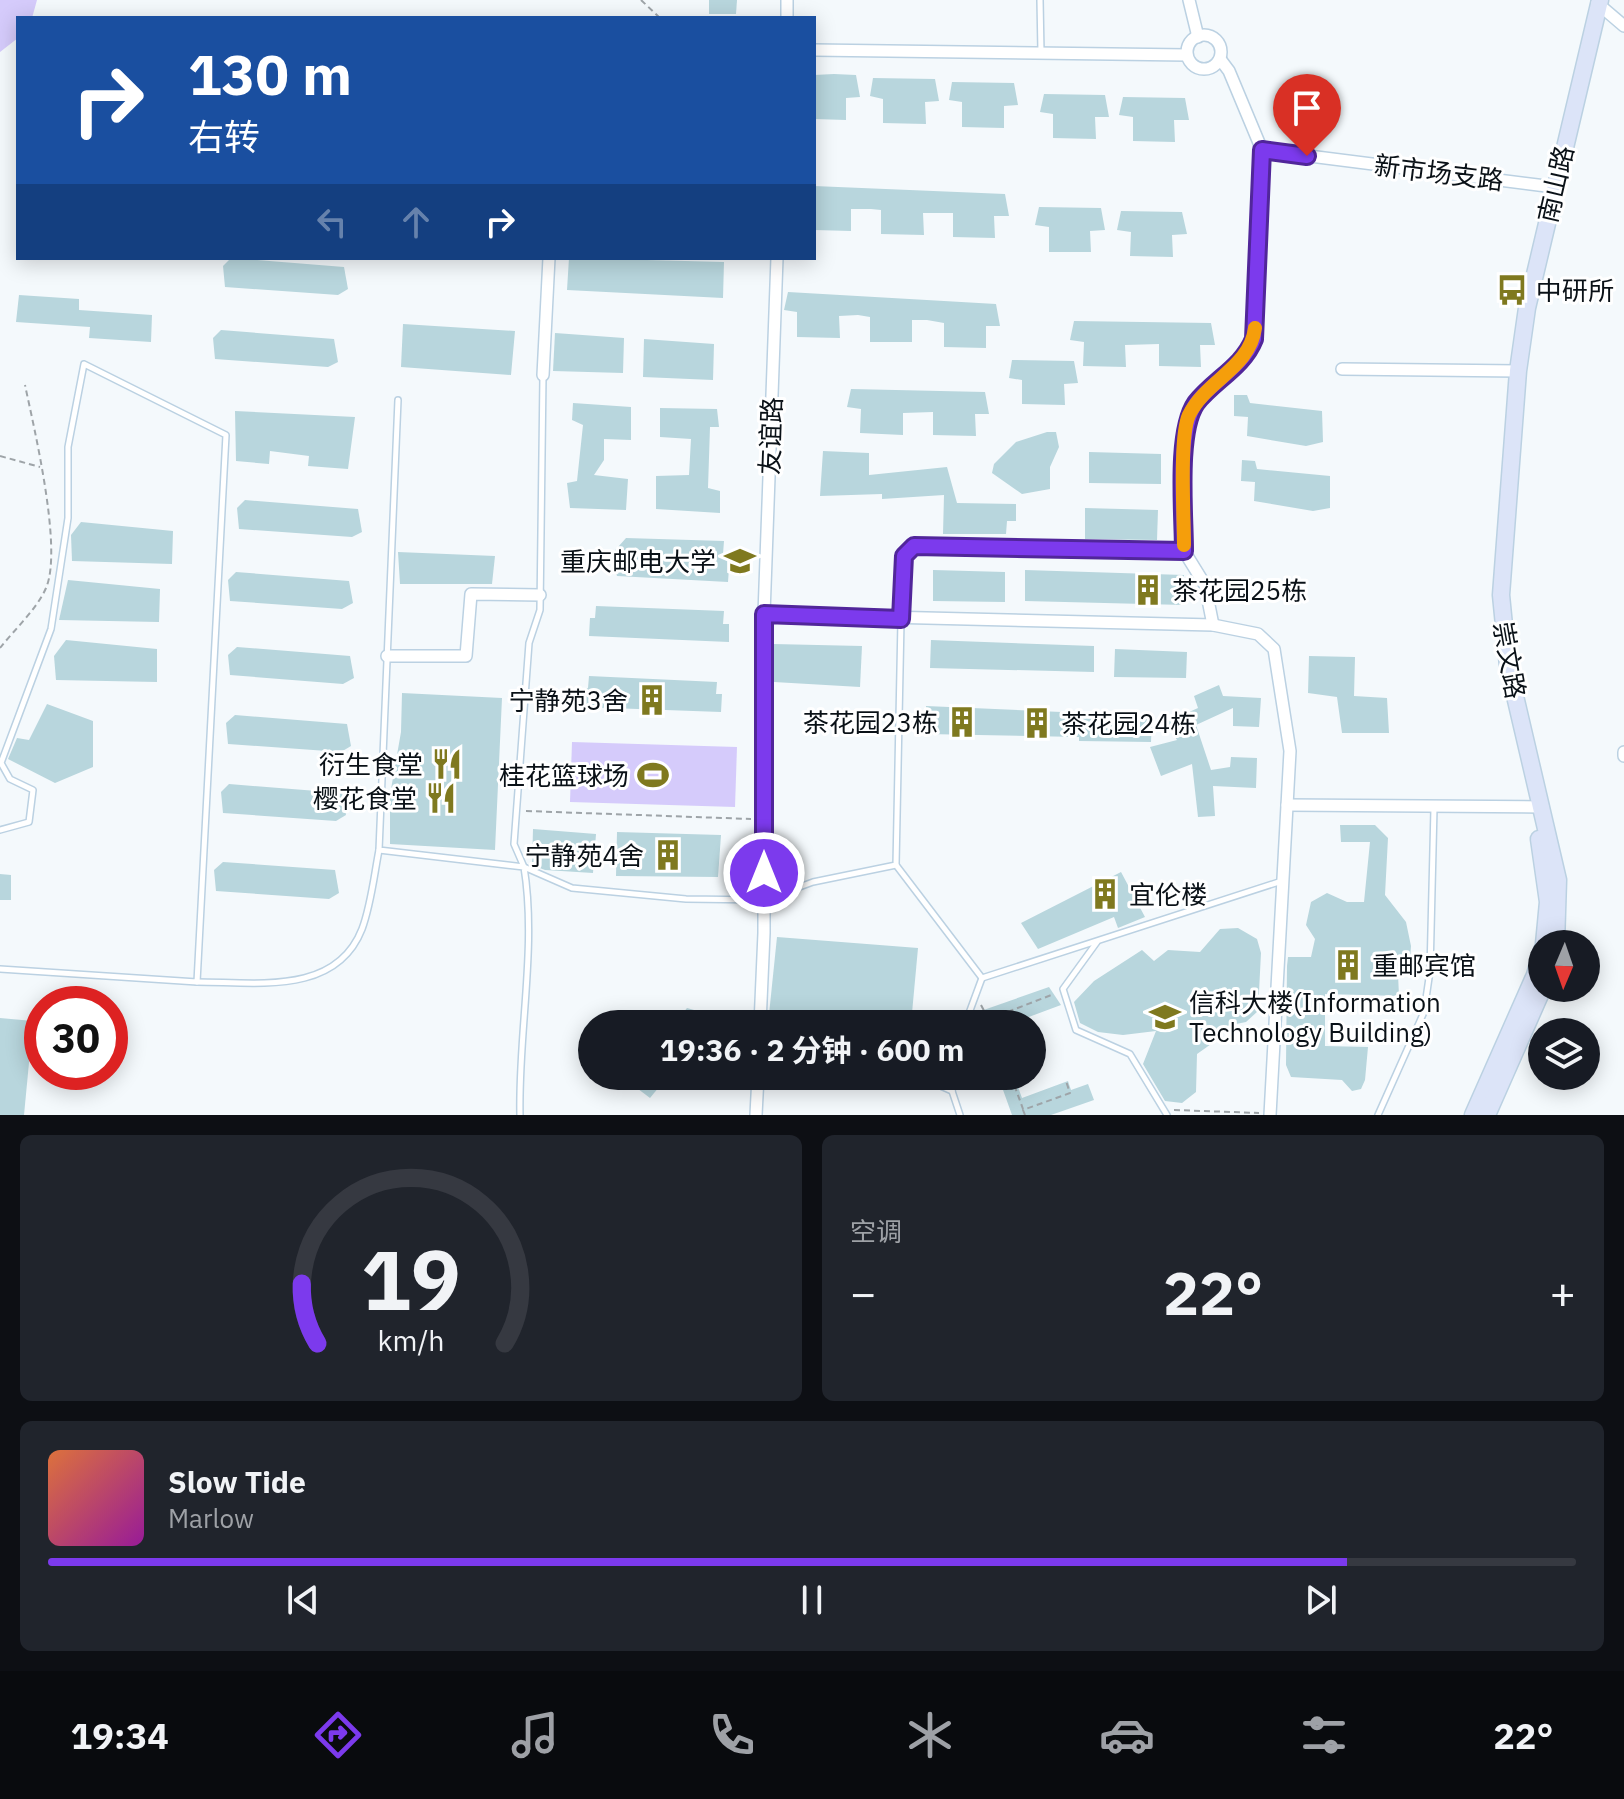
<!DOCTYPE html>
<html lang="zh">
<head>
<meta charset="utf-8">
<style>
  body { margin:0; font-family:"IBM Plex Sans","Noto Sans SC",sans-serif; background:#20242c; color:#f1f3f6; height:100vh; display:flex; flex-direction:column; font-size:30px; white-space:nowrap }
  * { box-sizing:border-box; margin:0 }
  p { font-size:26px; color:#9ea1a6 }
  .icon { flex:none; width:44px; height:44px; fill:none; stroke:currentColor; stroke-width:2; stroke-linecap:round; stroke-linejoin:round }
  .map { position:relative; height:1115px; overflow:hidden }
  .side { display:flex; flex-direction:column; gap:20px; padding:20px; background:#0d0f14; flex:1 }
  .side>* { flex:none }
  .hud { position:absolute; left:16px; top:16px; width:800px; height:244px; border-radius:0px; box-shadow:0 4px 20px #0003; background:#1a4fa0; color:#fff; overflow:hidden }
  .needle { width:52px; rotate:182deg }
  .tools { position:absolute; left:1528px; top:930px; display:grid; gap:16px }
  .tools a { display:grid; place-items:center; width:72px; height:72px; border-radius:50%; background:#171b24; box-shadow:0 4px 20px #0003; font-size:40px }
  .speed { position:absolute; left:24px; top:986px; display:flex; gap:16px; font-size:40px; font-weight:700; text-align:center }
  .speed>* { display:grid; place-content:center; width:104px; height:104px; border-radius:50%; background:#171b24; box-shadow:0 4px 20px #0003; line-height:1 }
  .speed .limit { border:12px solid #d22; background:#fff; color:#111 }
  .pin { position:absolute; display:grid; place-items:center; width:68px; height:68px; color:#fff; margin:-82px -34px; border-radius:50% 50% 50% 0; rotate:-45deg; box-shadow:0 0 8px #0007 }
  .pin .icon { rotate:45deg }
  .me { position:absolute; width:88px; margin:-44px; rotate:0deg; stroke-linejoin:round; filter:drop-shadow(0 0 6px #0008) }
  .turn { display:flex; align-items:center; gap:28px; height:168px; padding:0 40px; font-size:36px }
  .turn .icon { width:104px; height:104px; stroke-width:2.5 }
  .turn b { display:block; font-size:56px; line-height:68px }
  .lanes { display:flex; align-items:center; height:76px; padding:0 40px; background:#0003; justify-content:center; gap:40px; direction:ltr }
  .lanes .off { opacity:.35 }
  .big { font-size:60px; font-weight:700; line-height:1.1 }
  .side .card { flex:1; display:flex; flex-direction:column; justify-content:center; gap:12px; min-width:0; padding:0 28px; border-radius:12px; background:#20242c }
  .side .dial { align-items:center; gap:0 }
  .dial svg { height:208px; overflow:visible; fill:none; stroke:#363941; stroke-width:7; stroke-linecap:round; text-anchor:middle }
  .dial text { fill:#f1f3f6; stroke:none }
  .song { display:flex; align-items:center; gap:24px }
  .cover { width:96px; height:96px; border-radius:12px; background:linear-gradient(135deg,hsl(20 70% 55%),hsl(300 70% 35%)) }
  .played { height:8px; border-radius:4px; background:linear-gradient(90deg,#7c3aed 85%,#363941 85%) }
  .keys { display:flex; justify-content:space-around; direction:ltr }
  .heat { display:flex; justify-content:space-between; align-items:center; font-size:44px; direction:ltr }
  .side .tiles { flex:1; display:grid; gap:20px; grid-template-columns:1fr 1fr }
  .card:last-child { grid-column:span 2 }
  .trip { position:absolute; left:578px; top:1010px; width:468px; height:80px; border-radius:40px; background:#171b24; box-shadow:0 4px 20px #0003; font-weight:700; line-height:80px; text-align:center }
  .menu { display:flex; height:128px; justify-content:space-around; align-items:center; background:#090b0e; color:#9ea1a6 }
  .menu .icon { width:56px; height:56px }
  .menu .selected { color:#7c3aed }
  .menu b { font-size:36px; color:#f1f3f6 }
  .map>svg:first-child { display:block }
</style>
</head>
<body>
<div class="map">
<svg width="1624" height="1115" viewBox="0 0 1624 1115">
  <rect width="100%" height="100%" fill="#f4f9fc"/>
  <g fill="#d5cbfb">
    <polygon points="0,0 37,0 32,18 18,18 18,38 0,52"/>
    <polygon points="572,742 737,747 735,807 570,802"/>
  </g>
  <g fill="#b8d6dd">
    <polygon points="709,0 737,0 736,14 709,14"/>
    <polygon points="834,74 856,75 860,97 846,98 846,120 814,119 814,75"/>
    <polygon points="873,78 935,79 939,101 925,102 926,124 883,123 883,99 870,96"/>
    <polygon points="952,82 1014,83 1018,105 1004,106 1004,128 962,127 962,102 949,100"/>
    <polygon points="1044,94 1105,95 1109,117 1095,117 1096,139 1053,138 1053,114 1040,112"/>
    <polygon points="1123,97 1185,98 1189,120 1174,120 1175,142 1133,141 1133,117 1119,115"/>
    <polygon points="814,186 1005,194 1009,216 994,216 995,238 953,237 953,213 923,213 924,235 881,234 881,210 871,209 851,209 851,231 814,230"/>
    <polygon points="1039,207 1101,208 1105,230 1090,231 1091,252 1049,252 1049,227 1035,225"/>
    <polygon points="1121,211 1182,212 1187,234 1172,235 1173,257 1130,256 1131,232 1117,230"/>
    <polygon points="231,258 344,267 348,289 338,295 225,287 223,266"/>
    <polygon points="569,258 724,262 723,298 567,290"/>
    <polygon points="788,292 996,304 1000,326 986,326 986,348 944,347 944,323 927,320 912,320 912,342 870,342 870,317 858,315 839,316 840,338 797,337 797,312 784,310"/>
    <polygon points="19,295 79,299 79,310 152,315 151,342 89,338 90,327 16,322"/>
    <polygon points="1074,321 1211,323 1215,345 1200,345 1201,367 1159,366 1159,344 1125,345 1126,367 1083,366 1084,342 1070,340"/>
    <polygon points="403,324 515,331 511,375 401,367"/>
    <polygon points="221,330 334,339 338,362 328,367 215,359 213,338"/>
    <polygon points="555,333 624,338 623,373 553,371"/>
    <polygon points="644,339 714,344 713,380 643,377"/>
    <polygon points="1012,360 1074,361 1078,383 1064,384 1065,405 1022,404 1022,380 1009,378"/>
    <polygon points="851,389 985,392 989,414 975,414 976,436 933,435 933,412 903,413 903,435 860,433 861,409 847,407"/>
    <polygon points="1234,395 1247,395 1250,403 1322,411 1323,442 1306,446 1247,436 1248,417 1234,416"/>
    <polygon points="573,403 631,407 631,440 604,439 604,460 594,475 628,479 626,510 570,508 567,483 577,481 583,425 572,420"/>
    <polygon points="660,408 717,409 719,427 710,427 708,488 720,491 720,513 656,509 656,476 689,475 691,439 660,437"/>
    <polygon points="235,411 355,417 348,469 308,466 309,456 270,451 269,464 236,461"/>
    <polygon points="1047,432 1056,432 1059,447 1050,467 1050,489 1022,494 992,473 994,464 1016,442"/>
    <polygon points="823,451 869,453 869,475 947,467 957,503 1016,504 1016,521 1007,521 1006,534 943,534 944,495 882,499 882,494 820,496"/>
    <polygon points="1089,452 1161,454 1161,484 1089,483"/>
    <polygon points="1242,460 1255,461 1257,469 1330,476 1330,508 1313,511 1254,501 1255,482 1241,481"/>
    <polygon points="245,500 358,509 362,532 352,537 239,529 237,508"/>
    <polygon points="1085,508 1158,510 1157,540 1085,539"/>
    <polygon points="81,522 173,531 172,564 72,561 71,535"/>
    <polygon points="626,538 724,541 723,554 730,554 728,582 617,576 611,555"/>
    <polygon points="398,552 495,556 492,584 400,584"/>
    <polygon points="933,570 1005,572 1005,602 933,601"/>
    <polygon points="1025,570 1184,575 1184,605 1025,601"/>
    <polygon points="236,572 349,581 353,603 342,609 230,601 228,580"/>
    <polygon points="68,580 160,589 159,622 59,620"/>
    <polygon points="596,606 724,611 723,624 729,624 729,642 589,636 590,618 595,618"/>
    <polygon points="66,640 157,649 157,682 56,680 54,656"/>
    <polygon points="931,640 1094,646 1094,672 930,668"/>
    <polygon points="773,644 862,646 860,687 774,682"/>
    <polygon points="237,647 350,656 354,678 343,684 230,675 228,655"/>
    <polygon points="1115,649 1187,652 1186,678 1114,677"/>
    <polygon points="1309,656 1355,657 1354,696 1387,698 1389,733 1342,733 1337,697 1308,693"/>
    <polygon points="589,676 717,682 716,694 722,694 721,712 582,707 582,688 588,688"/>
    <polygon points="1219,685 1223,696 1261,698 1259,727 1233,726 1233,708 1196,725 1211,770 1230,767 1231,757 1257,758 1256,788 1213,786 1215,816 1198,817 1192,764 1161,776 1150,747 1177,740 1167,722 1198,708 1194,696"/>
    <polygon points="402,693 502,698 495,850 390,844 390,795 401,732"/>
    <polygon points="47,704 93,721 93,767 55,783 8,759 17,738 29,740"/>
    <polygon points="926,706 1152,716 1151,742 1079,741 1079,737 926,734"/>
    <polygon points="235,715 347,724 351,746 341,752 228,744 226,723"/>
    <polygon points="229,784 342,793 346,815 336,821 223,813 221,792"/>
    <polygon points="1340,825 1375,825 1388,838 1385,895 1406,922 1411,946 1409,974 1398,974 1399,996 1325,994 1325,1046 1368,1047 1365,1080 1361,1089 1352,1091 1342,1080 1291,1077 1286,1065 1287,966 1288,957 1311,957 1315,939 1306,925 1311,902 1327,893 1347,902 1364,902 1370,842 1341,842"/>
    <polygon points="533,829 596,834 593,873 545,870 532,865"/>
    <polygon points="617,832 721,835 718,877 616,876"/>
    <polygon points="223,862 335,870 339,893 329,899 216,891 214,870"/>
    <polygon points="1121,872 1145,917 1118,928 1114,917 1038,949 1021,923"/>
    <polygon points="0,874 11,875 11,900 0,900"/>
    <polygon points="1238,928 1257,939 1261,953 1258,1011 1246,1022 1226,1026 1214,1042 1197,1054 1196,1092 1182,1103 1165,1101 1143,1064 1156,1031 1123,1035 1098,1032 1080,1023 1074,1002 1094,981 1142,950 1154,961 1168,950 1200,952 1220,929"/>
    <polygon points="777,937 918,948 911,1024 768,1024"/>
    <polygon points="1049,987 1061,1005 1010,1024 979,1024 975,1013"/>
    <polygon points="687,1008 694,1010 712,1024 674,1024"/>
    <polygon points="0,1018 33,1021 24,1115 0,1115"/>
    <polygon points="621,1076 668,1076 650,1098"/>
    <polygon points="998,1076 1014,1076 1022,1098 1068,1081 1071,1090 1088,1084 1094,1100 1051,1115 1012,1115"/>
  </g>
  <g fill="none" stroke-linecap="round" stroke-linejoin="round">
    <defs>
      <g id="lane">
        <polyline points="1040,0 1041,52"/>
        <polyline points="543,376 540,610 529,643 514,844 524,867 572,888 686,899 764,900 813,882 896,865 901,621"/>
        <path d="M 398,400 L 379,850 L 524,867 C 537,947 518,1033 520,1115"/>
        <polyline points="0,830 29,822 33,790 10,779 1,763 51,629 68,518 68,447 84,364 226,435 197,982 0,969"/>
        <polyline points="896,865 982,978"/>
        <polyline points="1097,942 1063,989 1076,1030 1130,1054 1167,1115"/>
        <polyline points="982,978 1282,881"/>
        <path d="M 197,982 C 255,982 336,996 362,929 C 371,905 374,876 379,850"/>
        <polyline points="965,1024 982,978"/>
        <polyline points="918,1076 952,1091"/>
        <polyline points="953,1076 952,1091 960,1115"/>
        <polyline points="1378,1115 1424,1012 1430,971 1434,808"/>
      </g>
      <g id="street">
        <polyline points="1189,0 1198,37"/>
        <polyline points="1597,3 1624,26"/>
        <polyline points="787,18 787,0"/>
        <circle cx="1204" cy="52" r="17"/>
        <polyline points="814,50 1187,55"/>
        <polyline points="1262,150 1554,187"/>
        <polyline points="1342,369 1518,371"/>
        <polyline points="543,375 549,258"/>
        <polyline points="764,614 777,258"/>
        <polyline points="901,619 904,556 914,546 1184,551"/>
        <polyline points="1213,625 1205,585 1184,551 1186,423 1196,404 1244,357 1254,339 1262,150 1229,71 1220,59"/>
        <polyline points="387,656 466,656 471,594 540,595"/>
        <polyline points="1624,752 1624,756"/>
        <polyline points="1287,805 1543,807"/>
        <polyline points="760,1024 764,933 764,614 1213,625 1258,634 1274,649 1290,751 1270,1115"/>
        <polyline points="756,1115 758,1076"/>
      </g>
      <g id="secondary">
        <polyline points="1539,839 1548,902 1544,944"/>
        <polyline points="1556,944 1558,880 1508,666 1501,595 1518,371 1527,308 1600,0"/>
        <polyline points="1473,1115 1535,975 1542,950"/>
        <polyline points="1487,1115 1543,988"/>
      </g>
    </defs>
    <use href="#lane" stroke="#bbd1e2" stroke-width="8"/>
    <use href="#street" stroke="#bbd1e2" stroke-width="14"/>
    <use href="#secondary" stroke="#bbd1e2" stroke-width="19"/>
    <g stroke="#9ea4a8" stroke-width="2" stroke-dasharray="6 4" stroke-linecap="butt">
      <polyline points="641,0 660,18"/>
      <polyline points="0,456 40,467"/>
      <path d="M 0,648 C 14,630 37,609 46,588 C 63,549 34,428 25,385"/>
      <polyline points="526,811 751,819"/>
      <polyline points="981,1005 991,1024"/>
      <polyline points="989,1019 1054,994"/>
      <polyline points="1011,1076 1023,1109"/>
      <polyline points="1174,1110 1259,1113"/>
      <polyline points="1025,1115 1023,1110 1070,1093 1066,1081"/>
    </g>
    <use href="#lane" stroke="#fff" stroke-width="5"/>
    <use href="#street" stroke="#fff" stroke-width="11"/>
    <use href="#secondary" stroke="#dce4f8" stroke-width="16"/>
  </g>
  <g fill="none" stroke-linecap="round" stroke-linejoin="round">
    <defs>
      <path id="route" d="M 764,873 L 764,614 L 901,619 L 904,556 L 914,546 L 1184,551 C 1184,514 1176,432 1196,403 C 1214,380 1243,367 1254,339 L 1262,150 L 1307,156"/>
    </defs>
    <use href="#route" stroke="#51269a" stroke-width="20"/>
    <use href="#route" stroke="#7c3aed" stroke-width="14"/>
    <path stroke="#f59e0b" stroke-width="14" d="M 1184,545 C 1184,517 1179,437 1189,415 C 1206,380 1250,368 1255,328"/>
  </g>
  <defs>
    <symbol id="bus-bare" viewBox="-9 -9 18 18"><path d="M-5-6H5V4H4V6H2V4H-2V6H-4V4H-5ZM-3.5-4V0h7V-4ZM-3.5 1.2v1.5H-2V1.2ZM2 1.2v1.5H3.5V1.2Z" fill="#7f791f" stroke="#fff" stroke-width="2.5" paint-order="stroke"/></symbol>
    <symbol id="university-bare" viewBox="-9 -9 18 18"><path d="M0-5L7-2L0 1L-7-2ZM-4 1L0 2.5L4 1V4Q0 6-4 4Z" fill="#7f791f" stroke="#fff" stroke-width="2.5" paint-order="stroke"/></symbol>
    <symbol id="building-bare" viewBox="-9 -9 18 18"><path d="M-4-6H4V6H1V3H-1V6H-4ZM-2.5-4.3h1.7v1.8h-1.7ZM.8-4.3h1.7v1.8H.8ZM-2.5-1h1.7V.8h-1.7ZM.8-1h1.7V.8H.8Z" fill="#7f791f" stroke="#fff" stroke-width="2.5" paint-order="stroke"/></symbol>
    <symbol id="restaurant-bare" viewBox="-9 -9 18 18"><path d="M-5-6h1v4h1v-4h1v4h1v-4h1v5L-1.5 .5V6h-2V.5L-5-1ZM5-6V6H3V1.5H1.5Q1.5-4 5-6Z" fill="#7f791f" stroke="#fff" stroke-width="2.5" paint-order="stroke"/></symbol>
    <symbol id="stadium-bare" viewBox="-9 -9 18 18"><path d="M0-5a6.5 5 0 1 0 0 10a6.5 5 0 1 0 0-10ZM-3.5-1.8h7v3.6h-7Z" fill="#7f791f" stroke="#fff" stroke-width="2.5" paint-order="stroke"/></symbol>
    <symbol id="school-bare" viewBox="-9 -9 18 18"><path d="M0-5L7-2L0 1L-7-2ZM-4 1L0 2.5L4 1V4Q0 6-4 4Z" fill="#7f791f" stroke="#fff" stroke-width="2.5" paint-order="stroke"/></symbol>
  </defs>
  <g fill-rule="evenodd">
    <use href="#bus-bare" x="1490" y="268" width="44" height="44"/>
    <use href="#university-bare" x="718" y="539" width="44" height="44"/>
    <use href="#building-bare" x="1126" y="568" width="44" height="44"/>
    <use href="#building-bare" x="630" y="678" width="44" height="44"/>
    <use href="#building-bare" x="940" y="700" width="44" height="44"/>
    <use href="#building-bare" x="1015" y="701" width="44" height="44"/>
    <use href="#restaurant-bare" x="425" y="742" width="44" height="44"/>
    <use href="#stadium-bare" x="631" y="753" width="44" height="44"/>
    <use href="#restaurant-bare" x="419" y="776" width="44" height="44"/>
    <use href="#building-bare" x="646" y="833" width="44" height="44"/>
    <use href="#building-bare" x="1083" y="872" width="44" height="44"/>
    <use href="#building-bare" x="1326" y="943" width="44" height="44"/>
    <use href="#school-bare" x="1143" y="995" width="44" height="44"/>
  </g>
  <g text-anchor="middle" dominant-baseline="central" stroke-width="6" stroke-linejoin="round" paint-order="stroke">
    <g font-size="26" fill="#0a1117" stroke="#fff">
      <text transform="translate(1439 172) rotate(7)">新市场支路</text>
      <text transform="translate(1555 184) rotate(-77)">南山路</text>
      <text transform="translate(770 436) rotate(-88)">友谊路</text>
      <text transform="translate(1510 660) rotate(80)">崇文路</text>
    </g>
    <g font-size="26" fill="#0a1117" stroke="#fff" text-anchor="end">
      <text x="1536" y="290" text-anchor="start">中研所</text>
      <text x="716" y="561">重庆邮电大学</text>
      <text x="1172" y="590" text-anchor="start">茶花园25栋</text>
      <text x="628" y="700">宁静苑3舍</text>
      <text x="938" y="722">茶花园23栋</text>
      <text x="1061" y="723" text-anchor="start">茶花园24栋</text>
      <text x="423" y="764">衍生食堂</text>
      <text x="629" y="775">桂花篮球场</text>
      <text x="417" y="798">樱花食堂</text>
      <text x="644" y="855">宁静苑4舍</text>
      <text x="1129" y="894" text-anchor="start">宜伦楼</text>
      <text x="1372" y="965" text-anchor="start">重邮宾馆</text>
      <text x="1189" y="1002" text-anchor="start">信科大楼(Information<tspan x="1189" dy="30">Technology Building)</tspan></text>
    </g>
  </g>
</svg>
<div class="tools">
<a><svg class="needle" viewBox="-14 -14 28 28"><path d="M0-13l5 13h-10z" fill="#e53935"/><path d="M0 13l5-13h-10z" fill="#9ea1a6"/></svg></a>
<a><svg class="icon" aria-label="layers" viewBox="0 0 24 24"><path d="M12 4l9 5-9 5-9-5zM3 14l9 5 9-5"/></svg></a>
</div>
<div class="speed"><div class="limit">30</div></div>
<div class="pin" style="left:1307px;top:156px;background:#d93025"><svg class="icon" aria-label="arrive" viewBox="0 0 24 24"><path d="M6 21V4h12l-3 4 3 4H6"/></svg></div>
<svg class="me" style="left:764px;top:873px" viewBox="-20 -20 40 40"><circle r="17" fill="#7c3aed" stroke="#fff" stroke-width="3"/><path d="M0-11L8 9 0 5-8 9z" fill="#fff"/></svg>
<div class="trip">19:36 · 2 分钟 · 600 m</div>
<div class="hud">
<div class="turn"><svg class="icon" aria-label="right" viewBox="0 0 24 24"><path d="M7 20v-9h11M14 6l5 5-5 5"/></svg><div><b>130 m</b>右转</div></div>
<div class="lanes"><svg class="icon off" aria-label="left" viewBox="0 0 24 24"><path d="M17 20v-9H6M10 6l-5 5 5 5"/></svg><svg class="icon off" aria-label="ahead" viewBox="0 0 24 24"><path d="M12 20V5M6 11l6-6 6 6"/></svg><svg class="icon" aria-label="right" viewBox="0 0 24 24"><path d="M7 20v-9h11M14 6l5 5-5 5"/></svg></div>
</div>
</div>
<section class="side">
<div class="tiles">
<div class="card dial"><svg viewBox="0 0 100 80">
<path d="M14 69A42 42 0 1 1 86 69"/>
<path d="M14 69A42 42 0 0 1 8 46" stroke="#7c3aed"/>
<text x="50" y="56" font-size="32" font-weight="700">19</text>
<text x="50" y="72" font-size="11">km/h</text>
</svg></div>
<div class="card"><p>空调</p>
<div class="heat"><a>−</a><b class="big">22°</b><a>+</a></div>
</div>
<div class="card">
<div class="song"><i class="cover"></i><div><b>Slow Tide</b><p>Marlow</p></div></div>
<div class="played"></div>
<div class="keys"><svg class="icon" aria-label="previous" viewBox="0 0 24 24"><path d="M18 5L8 12l10 7zM5 5v14"/></svg><svg class="icon" aria-label="pause" viewBox="0 0 24 24"><path d="M8 5v14M16 5v14"/></svg><svg class="icon" aria-label="next" viewBox="0 0 24 24"><path d="M6 5l10 7-10 7zM19 5v14"/></svg></div>
</div>
</div>
</section>
<nav class="menu">
<b>19:34</b>
<svg class="icon selected" aria-label="directions" viewBox="0 0 24 24"><path d="M12 3l9 9-9 9-9-9zM9 14v-3h6M13 9l2 2-2 2"/></svg>
<svg class="icon" aria-label="music" viewBox="0 0 24 24"><path d="M9 18V5l10-2v13"/><circle cx="6" cy="18" r="3"/><circle cx="16" cy="16" r="3"/></svg>
<svg class="icon" aria-label="phone" viewBox="0 0 24 24"><path d="M5 4h4l2 5-3 2q2 4 5 5l2-3 5 2v4C11 20 4 13 5 4z"/></svg>
<svg class="icon" aria-label="climate" viewBox="0 0 24 24"><path d="M12 3v18M4 7l16 10M4 17L20 7"/></svg>
<svg class="icon" aria-label="car" viewBox="0 0 24 24"><path d="M5 17H2v-5l4-1 3-4h7l3 4 3 1v5h-3M9 17h6M6 11h13"/><circle cx="7" cy="17" r="2"/><circle cx="17" cy="17" r="2"/></svg>
<svg class="icon" aria-label="filters" viewBox="0 0 24 24"><path d="M4 7h16M4 17h16"/><circle cx="9" cy="7" r="2"/><circle cx="15" cy="17" r="2"/></svg>
<b>22°</b>
</nav>
</body>
</html>
